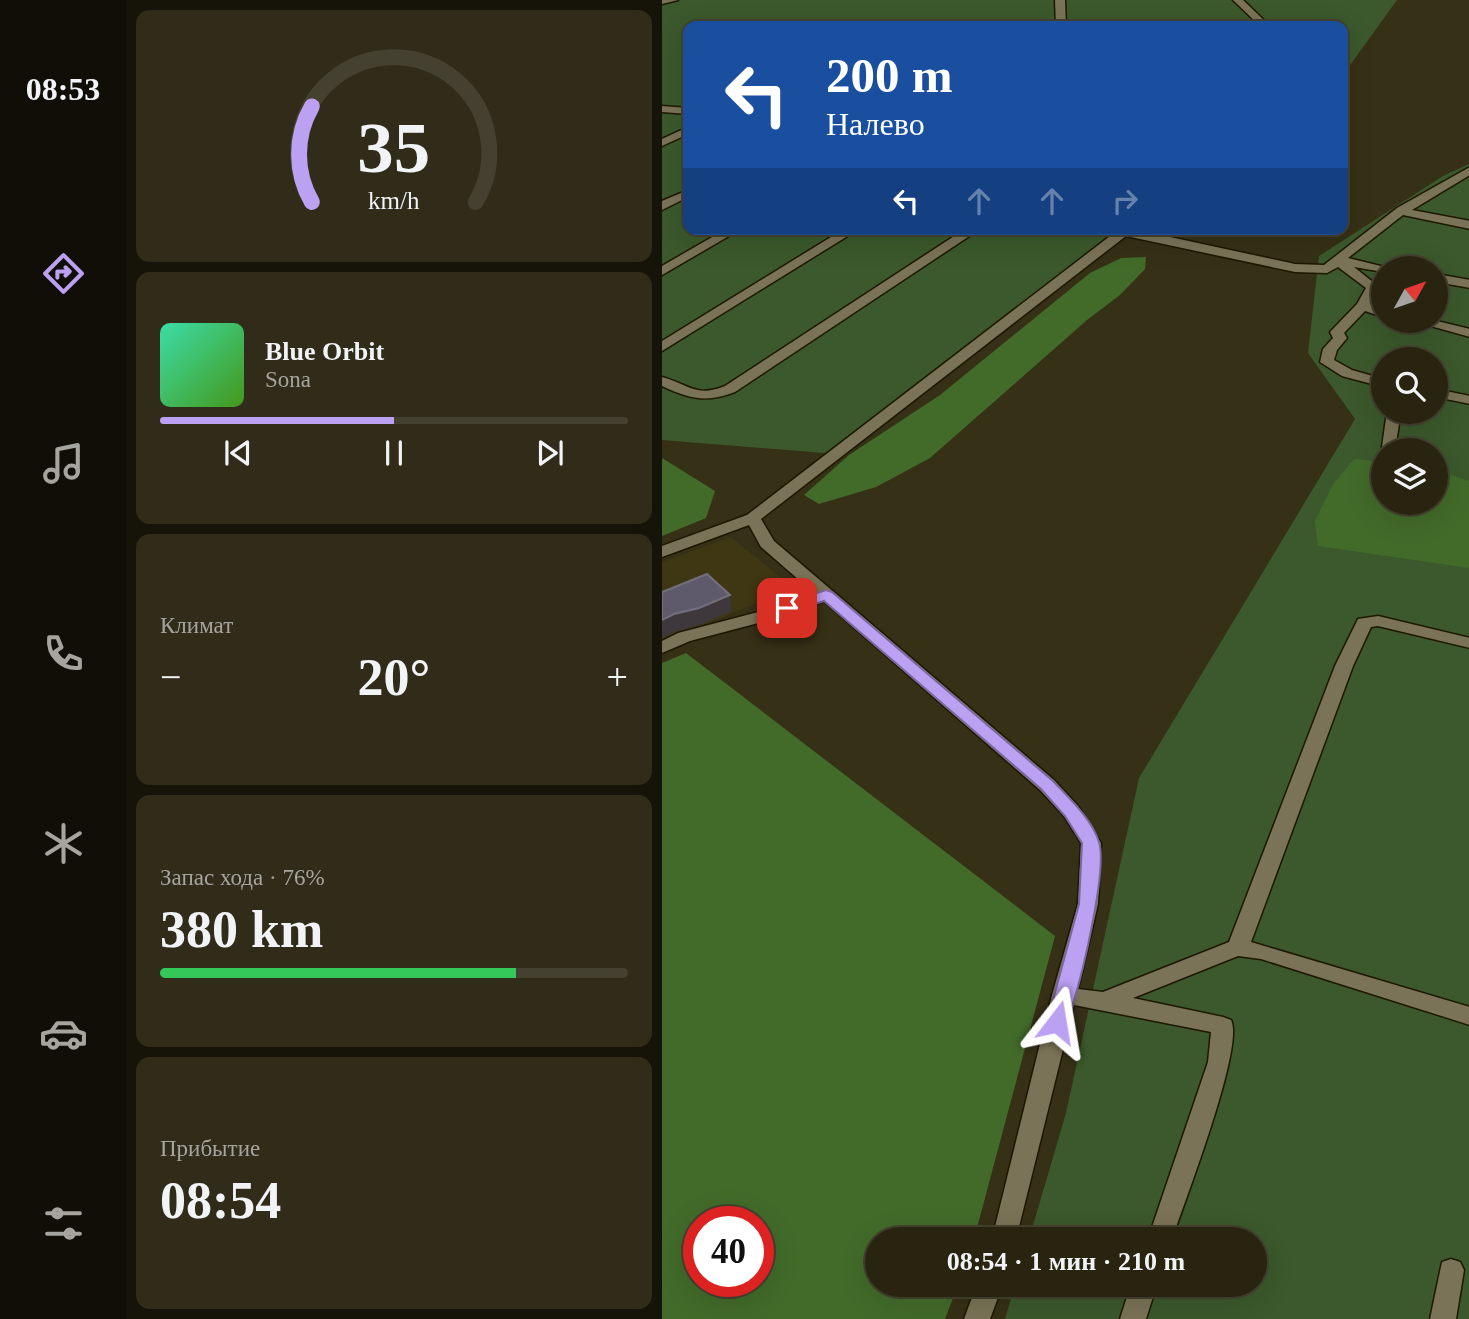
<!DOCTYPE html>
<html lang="ru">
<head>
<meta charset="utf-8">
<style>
  body { margin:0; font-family:"Times New Roman",serif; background:#302c19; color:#f1f3f6; height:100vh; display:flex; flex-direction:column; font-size:26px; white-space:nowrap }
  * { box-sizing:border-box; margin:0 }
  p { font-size:23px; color:#a5a49f }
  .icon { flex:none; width:38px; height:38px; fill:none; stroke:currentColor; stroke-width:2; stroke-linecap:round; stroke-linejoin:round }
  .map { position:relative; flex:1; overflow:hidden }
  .details { display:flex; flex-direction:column; gap:10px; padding:10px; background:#161409; width:536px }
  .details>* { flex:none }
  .guide { position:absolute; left:21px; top:21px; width:665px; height:214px; border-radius:14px; box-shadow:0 7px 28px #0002,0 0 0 2px #444130; background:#1a4fa0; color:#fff; overflow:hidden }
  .needle { width:46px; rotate:50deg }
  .controls { position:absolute; left:709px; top:256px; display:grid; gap:14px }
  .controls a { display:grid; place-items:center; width:77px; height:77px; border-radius:50%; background:#282410; box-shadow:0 7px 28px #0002,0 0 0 2px #444130; font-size:35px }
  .speed { position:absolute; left:21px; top:1206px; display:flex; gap:14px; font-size:35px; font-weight:700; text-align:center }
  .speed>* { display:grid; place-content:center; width:91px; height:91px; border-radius:50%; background:#282410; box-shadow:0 7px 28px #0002,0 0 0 2px #444130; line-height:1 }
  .speed .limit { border:10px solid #d22; background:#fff; color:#111 }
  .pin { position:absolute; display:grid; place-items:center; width:60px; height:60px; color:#fff; margin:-30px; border-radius:14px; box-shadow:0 4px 10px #0006 }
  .me { position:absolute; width:77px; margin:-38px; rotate:14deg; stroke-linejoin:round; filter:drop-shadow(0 0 5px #0008) }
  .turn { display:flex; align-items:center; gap:24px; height:147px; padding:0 28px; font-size:32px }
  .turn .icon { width:91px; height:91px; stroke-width:2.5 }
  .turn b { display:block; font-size:49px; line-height:60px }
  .lanes { display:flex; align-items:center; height:66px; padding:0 28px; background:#0003; justify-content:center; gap:35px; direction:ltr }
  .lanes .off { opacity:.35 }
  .big { font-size:52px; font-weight:700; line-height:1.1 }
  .details .widget { flex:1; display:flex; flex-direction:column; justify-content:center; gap:10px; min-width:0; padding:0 24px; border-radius:14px; background:#302c19 }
  .details .dial { align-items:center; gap:0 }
  .dial svg { height:182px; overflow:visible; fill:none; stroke:#444130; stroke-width:7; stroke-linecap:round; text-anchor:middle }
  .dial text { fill:#f1f3f6; stroke:none }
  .song { display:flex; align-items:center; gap:21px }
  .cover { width:84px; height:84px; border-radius:10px; background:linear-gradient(135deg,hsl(160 70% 55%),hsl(100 70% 35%)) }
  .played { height:7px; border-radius:4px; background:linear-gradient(90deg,#bca0f2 50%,#444130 50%) }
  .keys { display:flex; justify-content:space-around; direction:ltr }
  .heat { display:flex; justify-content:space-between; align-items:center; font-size:38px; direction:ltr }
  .charge { height:10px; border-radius:5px; background:linear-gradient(90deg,#34c759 76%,#444130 0) }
  .trip { position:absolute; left:203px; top:1227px; width:402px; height:70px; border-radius:35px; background:#282410; box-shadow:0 7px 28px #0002,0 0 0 2px #444130; font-weight:700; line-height:70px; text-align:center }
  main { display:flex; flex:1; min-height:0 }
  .tabs { display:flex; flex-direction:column; width:126px; justify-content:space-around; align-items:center; background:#100e06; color:#a5a49f }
  .tabs .icon { width:49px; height:49px }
  .tabs .selected { color:#bca0f2 }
  .tabs b { font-size:32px; color:#f1f3f6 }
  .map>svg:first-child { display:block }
</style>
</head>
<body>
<main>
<nav class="tabs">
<b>08:53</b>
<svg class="icon selected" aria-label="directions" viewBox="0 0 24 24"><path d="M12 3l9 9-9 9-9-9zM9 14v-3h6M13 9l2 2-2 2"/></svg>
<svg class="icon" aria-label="music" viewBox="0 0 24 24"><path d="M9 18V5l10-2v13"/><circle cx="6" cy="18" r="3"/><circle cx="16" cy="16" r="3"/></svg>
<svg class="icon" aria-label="phone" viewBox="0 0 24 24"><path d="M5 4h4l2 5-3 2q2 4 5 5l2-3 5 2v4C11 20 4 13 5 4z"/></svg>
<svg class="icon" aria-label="climate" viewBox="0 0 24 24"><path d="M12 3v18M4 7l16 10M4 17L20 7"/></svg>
<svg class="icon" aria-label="car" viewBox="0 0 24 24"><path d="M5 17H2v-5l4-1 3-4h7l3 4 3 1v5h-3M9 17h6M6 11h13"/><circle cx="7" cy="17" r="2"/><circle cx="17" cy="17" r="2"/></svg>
<svg class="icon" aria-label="filters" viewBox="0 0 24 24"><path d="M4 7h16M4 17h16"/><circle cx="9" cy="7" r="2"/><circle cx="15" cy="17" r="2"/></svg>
</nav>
<section class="details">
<div class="widget dial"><svg viewBox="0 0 100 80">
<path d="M14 69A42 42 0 1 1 86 69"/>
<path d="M14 69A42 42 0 0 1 14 27" stroke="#bca0f2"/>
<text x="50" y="56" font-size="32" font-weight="700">35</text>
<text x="50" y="72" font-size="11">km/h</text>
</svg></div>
<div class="widget">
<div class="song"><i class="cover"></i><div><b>Blue Orbit</b><p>Sona</p></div></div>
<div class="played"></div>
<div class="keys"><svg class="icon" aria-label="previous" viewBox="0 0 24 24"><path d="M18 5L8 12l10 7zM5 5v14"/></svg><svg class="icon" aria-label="pause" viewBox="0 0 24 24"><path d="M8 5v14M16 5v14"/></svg><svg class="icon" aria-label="next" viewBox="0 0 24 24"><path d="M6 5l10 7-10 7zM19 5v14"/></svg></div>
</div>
<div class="widget"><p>Климат</p>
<div class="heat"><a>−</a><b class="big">20°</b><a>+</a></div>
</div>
<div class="widget"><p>Запас хода · 76%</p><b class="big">380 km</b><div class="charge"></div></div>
<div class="widget"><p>Прибытие</p><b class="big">08:54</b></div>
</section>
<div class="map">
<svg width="808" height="1319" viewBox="0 0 808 1319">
  <rect width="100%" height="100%" fill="#363016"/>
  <polygon fill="#3f3614" points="69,537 134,590 89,605 0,644 0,562"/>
  <g fill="#3b592c" fill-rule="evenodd">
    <polygon points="0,0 735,0 681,75 681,26 26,26 26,229 475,229 175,454 0,440"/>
    <path d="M 807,164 L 807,1319 L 343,1319 L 353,1285 L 593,1284 L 593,1239 L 367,1239 L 404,1113 L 477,778 L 693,419 L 646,353 L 657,256 L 781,176 ZM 721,268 L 774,268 L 774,320 L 721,320 ZM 721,359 L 774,359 L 774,411 L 721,411 ZM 721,450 L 774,450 L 774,502 L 721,502 Z"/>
  </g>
  <g fill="#426b2a" fill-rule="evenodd">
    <polygon points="484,257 483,269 458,295 425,320 268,458 214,487 157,504 142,495 187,455 278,395 428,273 459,258"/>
    <polygon points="0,458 53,491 44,518 0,536"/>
    <polygon points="692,459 721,462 721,502 774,502 774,470 807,481 807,568 656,546 653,521 670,486"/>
    <path d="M 24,653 L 393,936 L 312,1239 L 215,1239 L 215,1284 L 296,1285 L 283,1319 L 0,1319 L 0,663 ZM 37,1222 L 96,1222 L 96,1281 L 37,1281 Z"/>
  </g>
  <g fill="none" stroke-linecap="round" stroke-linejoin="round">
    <defs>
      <g id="minor">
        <polygon points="0,0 16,0 0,4"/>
        <polygon points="393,0 403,0 404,26 394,26"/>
        <polygon points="571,0 581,0 608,26 598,26"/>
        <polygon points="0,106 26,108 26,114 0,112"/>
        <polygon points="26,127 26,134 0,146 0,139"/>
        <path d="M 808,167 L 808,175 L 750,210 L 808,221 L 808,229 L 741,215 L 686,258 L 727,268 L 721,268 L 721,272 L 692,267 L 717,287 L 708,304 L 721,309 L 721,317 L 703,311 L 682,333 L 685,338 L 675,350 L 672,360 L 690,370 L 721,379 L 721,387 L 680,376 L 658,362 L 661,349 L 671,338 L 668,332 L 695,304 L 704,288 L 676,267 L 665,273 L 633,272 L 464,236 L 99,519 L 112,541 L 392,780 L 416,806 L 439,843 L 436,904 L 416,989 L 441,992 L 567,942 L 673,666 L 696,619 L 716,616 L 808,638 L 808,648 L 716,626 L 709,627 L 691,666 L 589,942 L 808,1007 L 808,1025 L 599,959 L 576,956 L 471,998 L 561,1017 L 569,1020 C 583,1046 522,1203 510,1239 L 486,1239 L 546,1062 L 549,1032 L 412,1005 L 354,1239 L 330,1239 L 390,995 L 416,904 L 419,843 L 402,816 L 378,790 L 162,601 L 112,619 L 28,641 L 0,653 L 0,641 L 16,633 L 100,611 L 152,593 L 99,547 L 87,525 L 0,557 L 0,546 L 85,515 L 452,233 L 449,229 L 471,229 L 633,264 L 662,265 L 735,208 Z"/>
        <polygon points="26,190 26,197 0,210 0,201"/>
        <polygon points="64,229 79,229 0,275 0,266"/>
        <polygon points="182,229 197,229 0,351 0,341"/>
        <path d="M 303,229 L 318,229 L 73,392 C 45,403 27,399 0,386 L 0,377 C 26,384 34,398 63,386 Z"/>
        <polygon points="774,274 808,280 808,288 774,282"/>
        <polygon points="747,320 771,320 808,329 808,337"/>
        <polygon points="774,389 808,396 808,404 774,397"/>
        <polygon points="725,411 739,411 733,450 721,450 720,447"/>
        <polygon points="789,1259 798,1262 802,1270 794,1319 768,1319 780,1262"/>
        <polygon points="315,1284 341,1284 328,1319 302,1319"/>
        <polygon points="469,1284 495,1284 484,1319 458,1319"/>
      </g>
    </defs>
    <use href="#minor" stroke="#1e1700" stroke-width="3"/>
    <use href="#minor" fill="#7a7357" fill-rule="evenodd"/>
  </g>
  <polygon fill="#3e383d" points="68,595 70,611 40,624 15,631 0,638 0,620 12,614"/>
  <polygon fill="#5e5a6c" stroke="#736f7c" stroke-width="2" points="45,574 68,595 37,608 12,614 0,620 0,592"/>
  <path fill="#bca0f2" stroke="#7a689d" stroke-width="2" d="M 164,590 L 170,592 L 391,781 C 407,798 430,819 437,842 C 446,869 416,1001 402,1028 L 395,1030 L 388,1028 L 385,1022 L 417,904 L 420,843 L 403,816 L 379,789 L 162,601 L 125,613 L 118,608 L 120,605 Z"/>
</svg>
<div class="controls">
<a><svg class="needle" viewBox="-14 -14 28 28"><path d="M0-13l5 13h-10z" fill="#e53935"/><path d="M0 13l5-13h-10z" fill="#a5a49f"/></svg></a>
<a><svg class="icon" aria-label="search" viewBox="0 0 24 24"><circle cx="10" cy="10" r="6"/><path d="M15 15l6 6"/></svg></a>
<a><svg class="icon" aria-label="layers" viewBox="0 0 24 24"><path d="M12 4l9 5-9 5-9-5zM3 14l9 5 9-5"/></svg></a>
</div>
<div class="speed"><div class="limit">40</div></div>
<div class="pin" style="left:125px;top:608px;background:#d93025"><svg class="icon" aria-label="arrive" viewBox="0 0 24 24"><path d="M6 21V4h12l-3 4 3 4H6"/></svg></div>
<svg class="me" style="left:395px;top:1022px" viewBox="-20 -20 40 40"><path d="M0-17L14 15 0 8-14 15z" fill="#bca0f2" stroke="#fff" stroke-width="4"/></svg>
<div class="trip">08:54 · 1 мин · 210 m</div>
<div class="guide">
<div class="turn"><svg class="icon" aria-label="left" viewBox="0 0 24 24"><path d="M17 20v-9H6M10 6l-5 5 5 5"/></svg><div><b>200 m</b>Налево</div></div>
<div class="lanes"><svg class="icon" aria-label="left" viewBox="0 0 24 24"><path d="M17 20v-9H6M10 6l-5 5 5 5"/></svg><svg class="icon off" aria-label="ahead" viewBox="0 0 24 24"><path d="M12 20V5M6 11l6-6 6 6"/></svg><svg class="icon off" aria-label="ahead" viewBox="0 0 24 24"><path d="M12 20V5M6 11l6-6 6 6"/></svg><svg class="icon off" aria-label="right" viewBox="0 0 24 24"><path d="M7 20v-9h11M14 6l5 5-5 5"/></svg></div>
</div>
</div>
</main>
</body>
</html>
